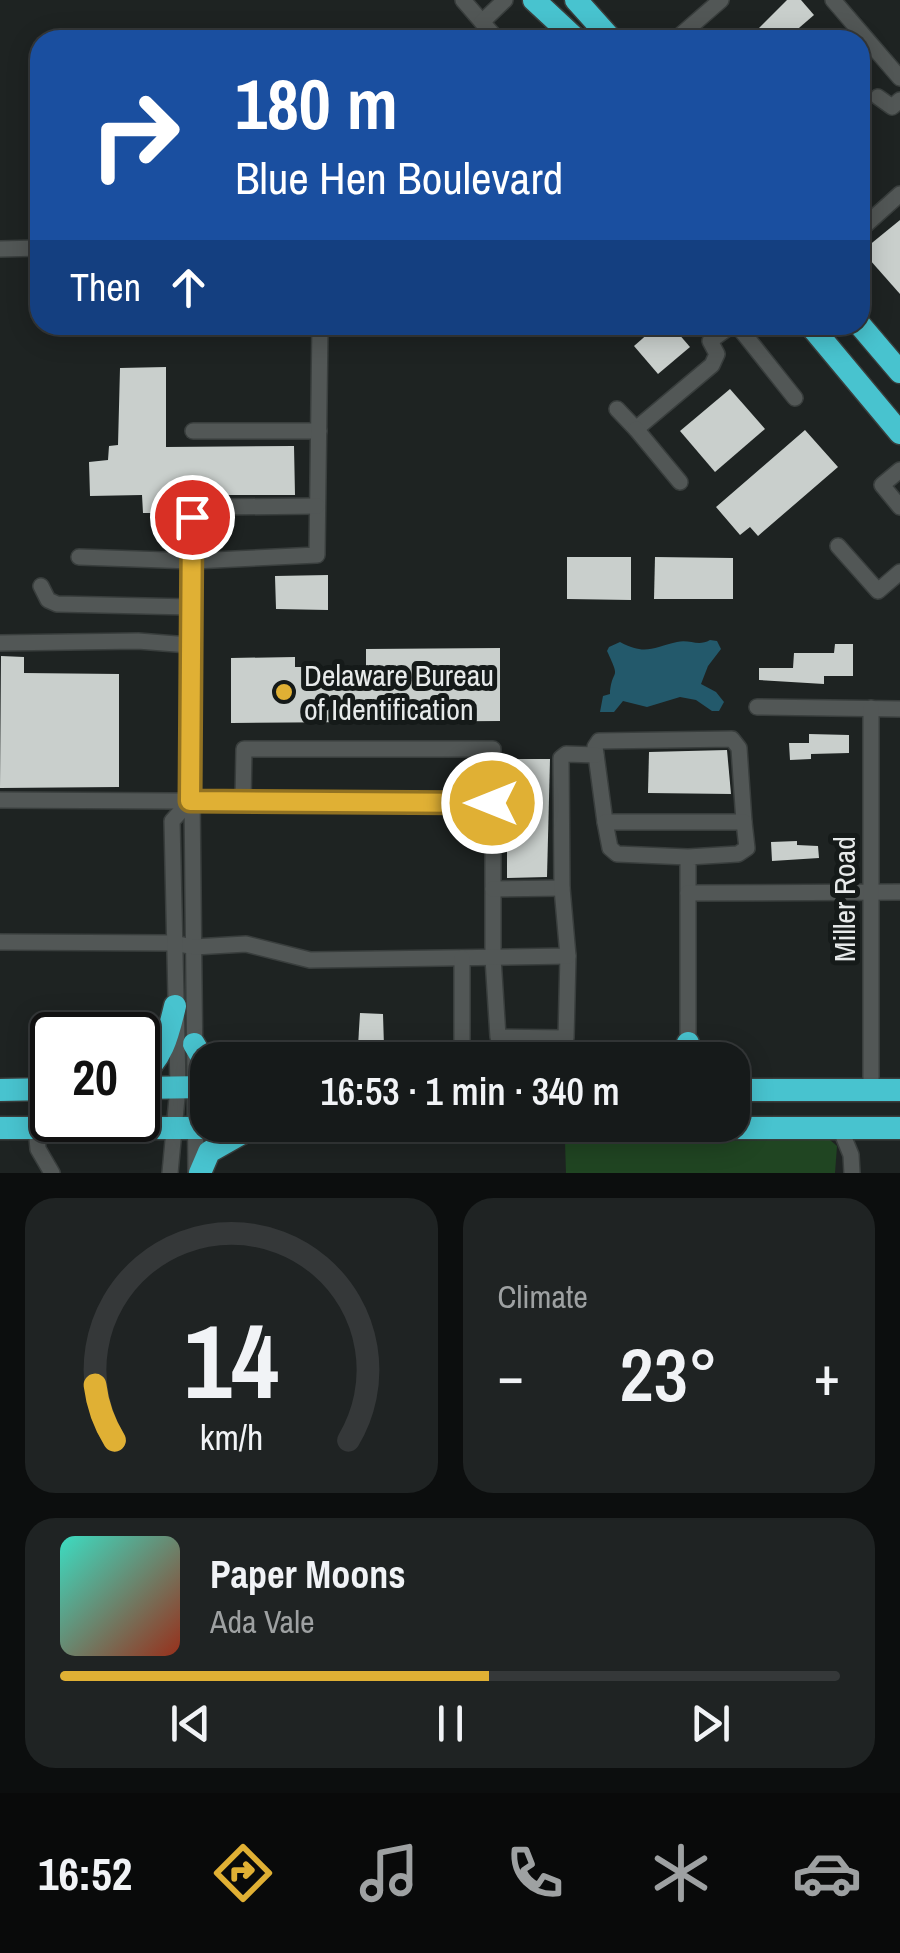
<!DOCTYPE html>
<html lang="en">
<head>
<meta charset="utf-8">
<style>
  body { margin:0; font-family:"Archivo Narrow",sans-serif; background:#1f2323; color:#f1f3f6; height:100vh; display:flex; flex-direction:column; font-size:38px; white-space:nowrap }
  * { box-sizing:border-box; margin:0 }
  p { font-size:32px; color:#9ea1a2 }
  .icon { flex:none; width:55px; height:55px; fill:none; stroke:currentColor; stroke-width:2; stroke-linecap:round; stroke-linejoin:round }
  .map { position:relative; height:1173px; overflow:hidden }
  .drawer { display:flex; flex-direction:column; gap:25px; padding:25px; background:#0c0e0e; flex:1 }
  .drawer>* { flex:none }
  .banner { position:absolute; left:30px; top:30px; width:840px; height:305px; border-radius:30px; box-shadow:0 5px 25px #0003,0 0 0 2px #353839; background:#1a4fa0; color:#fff; overflow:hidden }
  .speed { position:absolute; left:30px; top:1012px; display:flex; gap:20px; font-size:50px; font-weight:700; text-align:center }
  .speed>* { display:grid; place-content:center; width:130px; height:130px; border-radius:50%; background:#161a1a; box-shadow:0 5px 25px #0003,0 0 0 2px #353839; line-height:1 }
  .speed .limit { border:5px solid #111; border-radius:15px; background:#fff; color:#111 }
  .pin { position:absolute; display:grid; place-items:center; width:85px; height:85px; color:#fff; margin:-42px; border:5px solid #fff; border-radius:50%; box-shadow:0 2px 10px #0007 }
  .me { position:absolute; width:110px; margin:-55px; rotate:270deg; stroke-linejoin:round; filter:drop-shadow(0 0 8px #0008) }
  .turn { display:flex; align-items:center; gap:35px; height:210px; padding:0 40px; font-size:45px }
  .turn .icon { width:130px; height:130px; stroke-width:2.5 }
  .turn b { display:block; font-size:70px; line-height:85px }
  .then { display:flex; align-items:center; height:95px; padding:0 40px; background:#0003; gap:20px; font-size:38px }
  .big { font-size:75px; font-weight:600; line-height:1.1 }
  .drawer .card { flex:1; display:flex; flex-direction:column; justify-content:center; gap:15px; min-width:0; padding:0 35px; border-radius:30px; background:#1f2323 }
  .drawer .dial { align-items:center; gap:0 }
  .dial svg { height:260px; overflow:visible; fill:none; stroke:#353839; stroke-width:7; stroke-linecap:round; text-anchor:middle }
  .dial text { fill:#f1f3f6; stroke:none }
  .song { display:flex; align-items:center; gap:30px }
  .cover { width:120px; height:120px; border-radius:15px; background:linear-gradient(135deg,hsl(170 70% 55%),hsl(10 70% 35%)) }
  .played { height:10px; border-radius:5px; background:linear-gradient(90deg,#e0b034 55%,#353839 55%) }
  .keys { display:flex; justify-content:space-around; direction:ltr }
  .heat { display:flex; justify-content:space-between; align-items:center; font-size:55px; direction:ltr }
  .drawer .tiles { flex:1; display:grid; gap:25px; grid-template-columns:1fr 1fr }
  .card:last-child { grid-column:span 2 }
  .trip { position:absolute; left:190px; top:1042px; width:560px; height:100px; border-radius:30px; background:#161a1a; box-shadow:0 5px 25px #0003,0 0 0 2px #353839; font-weight:600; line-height:100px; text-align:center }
  .menu { display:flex; height:160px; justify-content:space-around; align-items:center; background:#090a0a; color:#9ea1a2 }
  .menu .icon { width:70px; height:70px }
  .menu .current { color:#e0b034 }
  .menu b { font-size:45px; color:#f1f3f6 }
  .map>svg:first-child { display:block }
</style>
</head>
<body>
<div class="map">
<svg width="900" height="1173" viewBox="0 0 900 1173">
  <rect width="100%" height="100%" fill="#1e2322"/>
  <polygon fill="#204522" points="830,1140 837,1146 835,1173 566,1173 565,1142"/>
  <path fill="#23596b" d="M 710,640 L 717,641 L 721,649 L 708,666 L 701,684 L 716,692 L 724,702 L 719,711 L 712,711 L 696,700 L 680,697 L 647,707 L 623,701 L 614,712 L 600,712 L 603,696 L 610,694 C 612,666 622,683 607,651 L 609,647 L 620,642 C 646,656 653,647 677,642 C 690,639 698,647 710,640 Z"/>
  <g fill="#c9cfcc">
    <polygon points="787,0 801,0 814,15 785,40 747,40"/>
    <polygon points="900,220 900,294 862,251"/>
    <polygon points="658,325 671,325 690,347 658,374 634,346"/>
    <polygon points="166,367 166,447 294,446 295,495 160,495 160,513 143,513 142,495 90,496 89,462 108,460 109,446 118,445 120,368"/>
    <polygon points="730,389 765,429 715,472 680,431"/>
    <polygon points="805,430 838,467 758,536 750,527 740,535 716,507"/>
    <polygon points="567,557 631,557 631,600 567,599"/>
    <polygon points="655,557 733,558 733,599 654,599"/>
    <polygon points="328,575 328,610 276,609 275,576"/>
    <polygon points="835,644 853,644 853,676 824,676 824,684 759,680 759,668 793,668 794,653 834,653"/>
    <polygon points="500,648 500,721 231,723 231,658 295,657 295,667 366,667 366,649"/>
    <polygon points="1,656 24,657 24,673 119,674 119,787 0,788"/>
    <polygon points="809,734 849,735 849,753 811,754 811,759 790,760 789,743 809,743"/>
    <polygon points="727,750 731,794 648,793 649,752"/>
    <polygon points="507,759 550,759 547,877 507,878"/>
    <polygon points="797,841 797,845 818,846 819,858 772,861 771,842"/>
    <polygon points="360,1013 383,1014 384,1047 358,1046"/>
  </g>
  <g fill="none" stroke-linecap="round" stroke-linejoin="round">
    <defs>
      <g id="minor">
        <polyline points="463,0 482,22"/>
        <polyline points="833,0 900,78"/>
        <polyline points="493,40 496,38 482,22 505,0"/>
        <polyline points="675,40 721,0"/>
        <polyline points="878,97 892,107 900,100"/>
        <polyline points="860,230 900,194"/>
        <polyline points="0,249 40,248"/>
        <polyline points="737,325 795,398"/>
        <polyline points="617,409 636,429 712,365 717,354 710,341 732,325"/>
        <polyline points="636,429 680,482"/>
        <polyline points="193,431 319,431"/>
        <polyline points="900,470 882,485 900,507"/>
        <polyline points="838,546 878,591 900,572"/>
        <polyline points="79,557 193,561 317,555 320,325"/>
        <polyline points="41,586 48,600 57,604 190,607 196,1173"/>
        <polyline points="190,607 192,517 209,514 217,507 317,506"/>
        <polyline points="0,643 138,641 189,645"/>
        <polyline points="757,707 900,709"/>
        <polyline points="0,800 493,803 493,958 498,1037 566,1038 568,956"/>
        <polyline points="243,801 244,749 493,749 493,803"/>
        <polyline points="605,822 595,747 599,741 732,739 739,748 744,822"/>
        <polyline points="493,889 562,888"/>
        <polyline points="688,893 688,857 738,854 747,848 744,822 605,822 610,848 617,854 688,857"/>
        <polyline points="0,942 173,943 194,947 246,944 310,960 568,956 562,888 561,758 566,754 596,755"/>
        <polyline points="688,1043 688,893 900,892"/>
        <polyline points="455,1060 462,1044 462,958"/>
        <polyline points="871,1090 871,708"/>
        <polyline points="36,1127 38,1149 52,1173"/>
        <polyline points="840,1128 851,1155 852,1173"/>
        <polyline points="170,1173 178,1087 172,821 190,801"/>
      </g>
      <g id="highway">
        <polyline points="534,0 577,40"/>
        <polyline points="576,0 612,40"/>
        <polyline points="810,325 900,433"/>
        <polyline points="860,325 900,372"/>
        <polyline points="194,1044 208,1068"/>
        <polyline points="680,1060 688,1043"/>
        <path d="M 138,1078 C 163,1059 168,1035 175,1006"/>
        <polyline points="138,1088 208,1087"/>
        <polyline points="0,1090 52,1089"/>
        <polyline points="732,1090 900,1090"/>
        <polyline points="0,1128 900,1128"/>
        <polyline points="200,1173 209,1152 246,1131"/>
      </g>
    </defs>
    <use href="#minor" stroke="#393e3d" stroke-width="18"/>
    <use href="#highway" stroke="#393e3d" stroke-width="25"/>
    <use href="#minor" stroke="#525756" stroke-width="15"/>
    <use href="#highway" stroke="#48c3cf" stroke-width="22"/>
  </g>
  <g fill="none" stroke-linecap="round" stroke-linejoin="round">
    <defs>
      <polyline id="route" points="192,517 190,801 492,803"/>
    </defs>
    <use href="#route" stroke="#927222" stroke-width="25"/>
    <use href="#route" stroke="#e0b034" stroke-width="18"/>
  </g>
  <circle fill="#e0b034" stroke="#151a19" stroke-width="4" cx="284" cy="692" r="10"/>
  <g text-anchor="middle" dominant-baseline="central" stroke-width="10" stroke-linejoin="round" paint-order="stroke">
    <g font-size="30" fill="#e7eaea" stroke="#151a19" text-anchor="start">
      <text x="304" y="675">Delaware Bureau<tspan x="304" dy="34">of Identification</tspan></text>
    </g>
    <g font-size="30" fill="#e7eaea" stroke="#151a19">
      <text transform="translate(844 899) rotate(-90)">Miller Road</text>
    </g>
  </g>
</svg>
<div class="speed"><div class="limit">20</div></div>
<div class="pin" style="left:192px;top:517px;background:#d93025"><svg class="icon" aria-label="arrive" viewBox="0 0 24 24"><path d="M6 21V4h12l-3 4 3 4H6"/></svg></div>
<svg class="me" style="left:492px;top:803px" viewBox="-20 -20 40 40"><circle r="17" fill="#e0b034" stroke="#fff" stroke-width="3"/><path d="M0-11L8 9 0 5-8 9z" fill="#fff"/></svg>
<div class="trip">16:53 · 1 min · 340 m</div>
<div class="banner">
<div class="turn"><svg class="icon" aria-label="right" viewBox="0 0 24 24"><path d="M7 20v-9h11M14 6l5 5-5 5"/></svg><div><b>180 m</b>Blue Hen Boulevard</div></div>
<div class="then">Then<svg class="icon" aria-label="ahead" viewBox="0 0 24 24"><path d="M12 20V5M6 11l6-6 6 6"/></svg></div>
</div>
</div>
<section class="drawer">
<div class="tiles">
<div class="card dial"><svg viewBox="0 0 100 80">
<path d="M14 69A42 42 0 1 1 86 69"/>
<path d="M14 69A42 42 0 0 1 8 52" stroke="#e0b034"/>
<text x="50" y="56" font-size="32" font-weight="700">14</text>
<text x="50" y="72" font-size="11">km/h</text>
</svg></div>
<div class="card"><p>Climate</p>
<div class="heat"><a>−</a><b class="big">23°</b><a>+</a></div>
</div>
<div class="card">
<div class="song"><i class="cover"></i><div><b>Paper Moons</b><p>Ada Vale</p></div></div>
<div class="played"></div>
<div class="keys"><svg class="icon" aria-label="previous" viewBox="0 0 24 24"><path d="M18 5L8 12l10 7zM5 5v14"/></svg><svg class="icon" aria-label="pause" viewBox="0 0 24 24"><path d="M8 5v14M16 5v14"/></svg><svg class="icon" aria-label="next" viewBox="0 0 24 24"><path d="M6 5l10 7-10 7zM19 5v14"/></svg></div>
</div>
</div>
</section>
<nav class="menu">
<b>16:52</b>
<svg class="icon current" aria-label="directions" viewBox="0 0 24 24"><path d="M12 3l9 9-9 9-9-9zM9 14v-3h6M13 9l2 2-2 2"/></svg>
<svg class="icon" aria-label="music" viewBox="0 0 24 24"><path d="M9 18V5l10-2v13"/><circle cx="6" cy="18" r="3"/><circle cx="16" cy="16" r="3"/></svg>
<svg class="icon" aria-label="phone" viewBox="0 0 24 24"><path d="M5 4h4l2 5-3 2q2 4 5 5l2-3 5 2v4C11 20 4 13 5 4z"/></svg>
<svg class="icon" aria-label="climate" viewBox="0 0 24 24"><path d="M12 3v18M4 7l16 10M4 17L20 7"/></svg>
<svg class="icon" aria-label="car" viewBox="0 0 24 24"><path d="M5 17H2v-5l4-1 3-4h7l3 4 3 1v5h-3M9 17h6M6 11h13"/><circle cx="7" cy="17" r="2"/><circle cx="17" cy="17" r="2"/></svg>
</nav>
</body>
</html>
